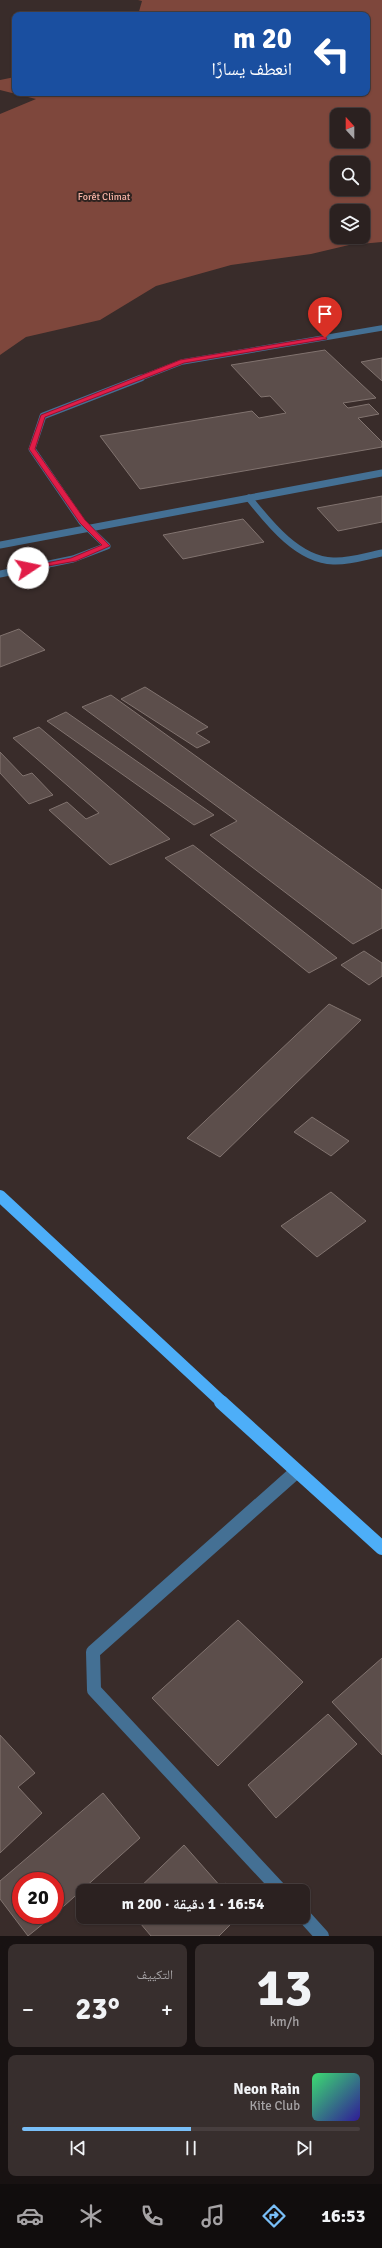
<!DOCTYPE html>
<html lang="ar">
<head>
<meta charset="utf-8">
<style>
  body { margin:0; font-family:Signika,"Noto Naskh Arabic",sans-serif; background:#372e2d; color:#f1f3f6; direction:rtl; height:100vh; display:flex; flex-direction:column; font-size:15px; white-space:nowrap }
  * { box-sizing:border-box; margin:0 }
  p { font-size:13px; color:#a6a3a5 }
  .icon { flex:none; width:22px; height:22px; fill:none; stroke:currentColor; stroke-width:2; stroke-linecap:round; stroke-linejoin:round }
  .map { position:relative; height:1936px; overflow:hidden; direction:ltr }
  .drawer { display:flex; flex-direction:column; gap:8px; padding:8px; background:#181212; flex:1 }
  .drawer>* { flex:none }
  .hud { position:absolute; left:12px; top:12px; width:358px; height:84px; border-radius:8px; box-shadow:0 1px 3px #0004,0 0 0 1px #473e3e; direction:rtl; background:#1a4fa0; color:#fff; overflow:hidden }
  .needle { width:26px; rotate:339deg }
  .controls { position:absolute; left:330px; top:108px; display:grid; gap:8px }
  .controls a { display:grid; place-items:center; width:40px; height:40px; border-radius:8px; background:#2b2120; box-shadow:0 1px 3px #0004,0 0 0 1px #473e3e; font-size:20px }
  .speed { position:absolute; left:12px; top:1872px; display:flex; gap:8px; font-size:20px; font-weight:700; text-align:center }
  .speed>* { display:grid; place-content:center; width:52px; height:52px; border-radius:50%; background:#2b2120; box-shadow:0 1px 3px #0004,0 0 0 1px #473e3e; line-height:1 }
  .speed .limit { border:6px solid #d22; background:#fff; color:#111 }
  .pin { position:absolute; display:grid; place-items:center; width:34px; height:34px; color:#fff; margin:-41px -17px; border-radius:50% 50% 50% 0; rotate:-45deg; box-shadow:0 0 4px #0007 }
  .pin .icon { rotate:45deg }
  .me { position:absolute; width:44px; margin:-22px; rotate:79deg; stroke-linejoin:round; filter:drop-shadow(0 0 3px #0008) }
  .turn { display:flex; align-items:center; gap:14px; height:84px; padding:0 12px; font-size:18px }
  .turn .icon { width:52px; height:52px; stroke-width:2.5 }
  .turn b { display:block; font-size:28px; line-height:34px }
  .big { font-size:30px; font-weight:700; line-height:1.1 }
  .drawer .widget { flex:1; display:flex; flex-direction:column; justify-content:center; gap:6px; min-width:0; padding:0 14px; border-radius:8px; background:#372e2d }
  .drawer .dial { align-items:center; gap:0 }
  .dial b { font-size:52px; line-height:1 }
  .song { display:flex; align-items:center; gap:12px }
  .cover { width:48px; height:48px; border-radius:6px; background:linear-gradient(135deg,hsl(140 70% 55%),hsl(250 70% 35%)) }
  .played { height:4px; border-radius:2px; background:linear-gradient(90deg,#79bff8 50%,#473e3e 50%) }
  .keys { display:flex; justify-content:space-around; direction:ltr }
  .heat { display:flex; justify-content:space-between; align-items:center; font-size:22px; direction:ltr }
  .drawer .tiles { flex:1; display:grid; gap:8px; grid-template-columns:1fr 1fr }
  .widget:last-child { grid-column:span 2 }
  .trip { position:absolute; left:76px; top:1884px; width:234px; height:40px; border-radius:8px; background:#2b2120; box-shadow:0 1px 3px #0004,0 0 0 1px #473e3e; font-weight:700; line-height:40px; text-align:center; direction:rtl }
  .dock { display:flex; height:64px; justify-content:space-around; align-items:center; background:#110d0d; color:#a6a3a5 }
  .dock .icon { width:28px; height:28px }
  .dock .active { color:#79bff8 }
  .dock b { font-size:18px; color:#f1f3f6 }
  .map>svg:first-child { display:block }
</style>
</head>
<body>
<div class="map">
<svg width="382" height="1936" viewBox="0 0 382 1936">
  <rect width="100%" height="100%" fill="#392c2a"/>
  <path fill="#7e473c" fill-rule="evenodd" d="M 138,0 L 382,0 L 382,242 L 349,245 L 311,254 L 231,265 L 156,286 L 100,320 L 26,337 L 0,355 L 0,114 L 36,99 L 0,90 L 0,80 L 15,77 L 15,93 L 367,93 L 367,15 L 138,15 L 142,1 ZM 337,115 L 363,115 L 363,141 L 337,141 ZM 337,163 L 363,163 L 363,189 L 337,189 ZM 337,211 L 363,211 L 363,237 L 337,237 Z"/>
  <g fill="#5c4e4b" stroke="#81736f">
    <polygon points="325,350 376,398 343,403 348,408 369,404 379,414 358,418 382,442 382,447 140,489 100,436 252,411 259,418 286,413 270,396 261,397 231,365"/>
    <polygon points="382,358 382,381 361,362"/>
    <polygon points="382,496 382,522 338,531 317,508"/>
    <polygon points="243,519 264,542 183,559 163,535"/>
    <polygon points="19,629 45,650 0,667 0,636"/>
    <polygon points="145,687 208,727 196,733 210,742 197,748 121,699"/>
    <polygon points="111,695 382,890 382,928 353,944 210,835 237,821 82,707"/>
    <polygon points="66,712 214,815 194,825 47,721"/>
    <polygon points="39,727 170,839 110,865 49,810 67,802 86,819 99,813 13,738"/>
    <polygon points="0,752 23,776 32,773 53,795 29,804 0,773"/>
    <polygon points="193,845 337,958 309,973 165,858"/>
    <polygon points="364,951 382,963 382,976 369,985 341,965"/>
    <polygon points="329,1004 361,1020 220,1157 187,1138"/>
    <polygon points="312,1117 349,1141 331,1156 294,1132"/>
    <polygon points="331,1192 366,1221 317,1257 281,1226"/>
    <polygon points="238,1620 303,1682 218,1766 152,1698"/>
    <polygon points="382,1658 382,1755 332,1702"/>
    <polygon points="328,1714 357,1744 276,1818 248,1785"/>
    <polygon points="0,1735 35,1773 18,1787 42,1813 0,1853"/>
    <polygon points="103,1793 140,1838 55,1914 55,1881 21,1881 21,1915 54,1915 28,1936 0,1899 0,1881"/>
    <polygon points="184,1845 221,1887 226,1883 233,1891 136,1891"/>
    <polygon points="135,1917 238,1917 219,1936 151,1936"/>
  </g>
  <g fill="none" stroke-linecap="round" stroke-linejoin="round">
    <polyline stroke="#447094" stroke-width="5.5" points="138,379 182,362 382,328"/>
    <g stroke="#447094" stroke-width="7">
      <path d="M 249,498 C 269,523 298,560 333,561 C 350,562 366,556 382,553"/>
      <polyline points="0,545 382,473"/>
      <polyline points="0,574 73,559 107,546 82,522 32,449 43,416 141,378"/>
    </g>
    <g stroke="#447094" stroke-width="14">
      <polyline points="281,1891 94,1690 93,1652 296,1472"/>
      <polyline points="303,1915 322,1936"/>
    </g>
    <polyline stroke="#4daef8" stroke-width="12" points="0,1196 223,1403"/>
    <polyline stroke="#4daef8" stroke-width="14" points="221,1402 382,1548"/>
  </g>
  <polygon fill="#e11d48" stroke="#92132f" points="325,336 327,339 184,363 45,417 35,449 85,520 110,546 76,561 26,570 26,567 71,558 102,545 80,523 29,449 41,415 180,360"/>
  <g text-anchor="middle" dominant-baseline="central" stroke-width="4" stroke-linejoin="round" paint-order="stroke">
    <g font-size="10" fill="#f8b5a7" stroke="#2f2320">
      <text x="104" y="197">Forêt Climat</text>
    </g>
  </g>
</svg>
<div class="controls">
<a><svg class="needle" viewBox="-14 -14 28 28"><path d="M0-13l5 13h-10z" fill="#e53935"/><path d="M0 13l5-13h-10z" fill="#a6a3a5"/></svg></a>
<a><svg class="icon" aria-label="search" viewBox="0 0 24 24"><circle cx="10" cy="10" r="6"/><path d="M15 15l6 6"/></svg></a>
<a><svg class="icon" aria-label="layers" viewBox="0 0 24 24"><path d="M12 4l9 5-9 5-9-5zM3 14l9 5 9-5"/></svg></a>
</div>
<div class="speed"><div class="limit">20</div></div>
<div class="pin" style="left:325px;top:338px;background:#d93025"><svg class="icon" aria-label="arrive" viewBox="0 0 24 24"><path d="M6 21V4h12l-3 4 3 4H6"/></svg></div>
<svg class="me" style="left:28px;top:568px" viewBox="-20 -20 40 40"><circle r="19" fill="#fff"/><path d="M0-13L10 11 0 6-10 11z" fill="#e11d48"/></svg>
<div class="trip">16:54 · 1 دقيقة · 200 m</div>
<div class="hud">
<div class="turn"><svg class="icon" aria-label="left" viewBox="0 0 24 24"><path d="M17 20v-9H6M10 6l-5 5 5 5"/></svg><div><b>20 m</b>انعطف يسارًا</div></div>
</div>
</div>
<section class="drawer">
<div class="tiles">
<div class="widget dial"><b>13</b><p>km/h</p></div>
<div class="widget"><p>التكييف</p>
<div class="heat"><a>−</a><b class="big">23°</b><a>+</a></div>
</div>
<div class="widget">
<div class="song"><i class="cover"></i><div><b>Neon Rain</b><p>Kite Club</p></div></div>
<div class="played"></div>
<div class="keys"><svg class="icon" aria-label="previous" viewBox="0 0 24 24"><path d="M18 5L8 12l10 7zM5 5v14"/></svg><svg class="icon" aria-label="pause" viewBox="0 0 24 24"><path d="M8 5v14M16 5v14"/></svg><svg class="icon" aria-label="next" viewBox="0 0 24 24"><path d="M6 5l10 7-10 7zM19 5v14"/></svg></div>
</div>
</div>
</section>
<nav class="dock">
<b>16:53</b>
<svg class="icon active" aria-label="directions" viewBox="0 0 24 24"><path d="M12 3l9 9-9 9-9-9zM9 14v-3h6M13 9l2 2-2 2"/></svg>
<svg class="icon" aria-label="music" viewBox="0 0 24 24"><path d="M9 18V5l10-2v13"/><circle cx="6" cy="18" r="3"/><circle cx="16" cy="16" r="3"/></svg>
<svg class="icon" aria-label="phone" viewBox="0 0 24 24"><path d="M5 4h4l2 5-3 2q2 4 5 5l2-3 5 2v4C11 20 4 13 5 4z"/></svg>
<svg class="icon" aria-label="climate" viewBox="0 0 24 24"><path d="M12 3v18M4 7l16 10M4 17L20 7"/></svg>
<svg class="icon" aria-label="car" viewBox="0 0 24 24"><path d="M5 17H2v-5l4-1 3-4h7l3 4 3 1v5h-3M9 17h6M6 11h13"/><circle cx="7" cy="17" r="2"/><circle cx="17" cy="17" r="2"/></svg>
</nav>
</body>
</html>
